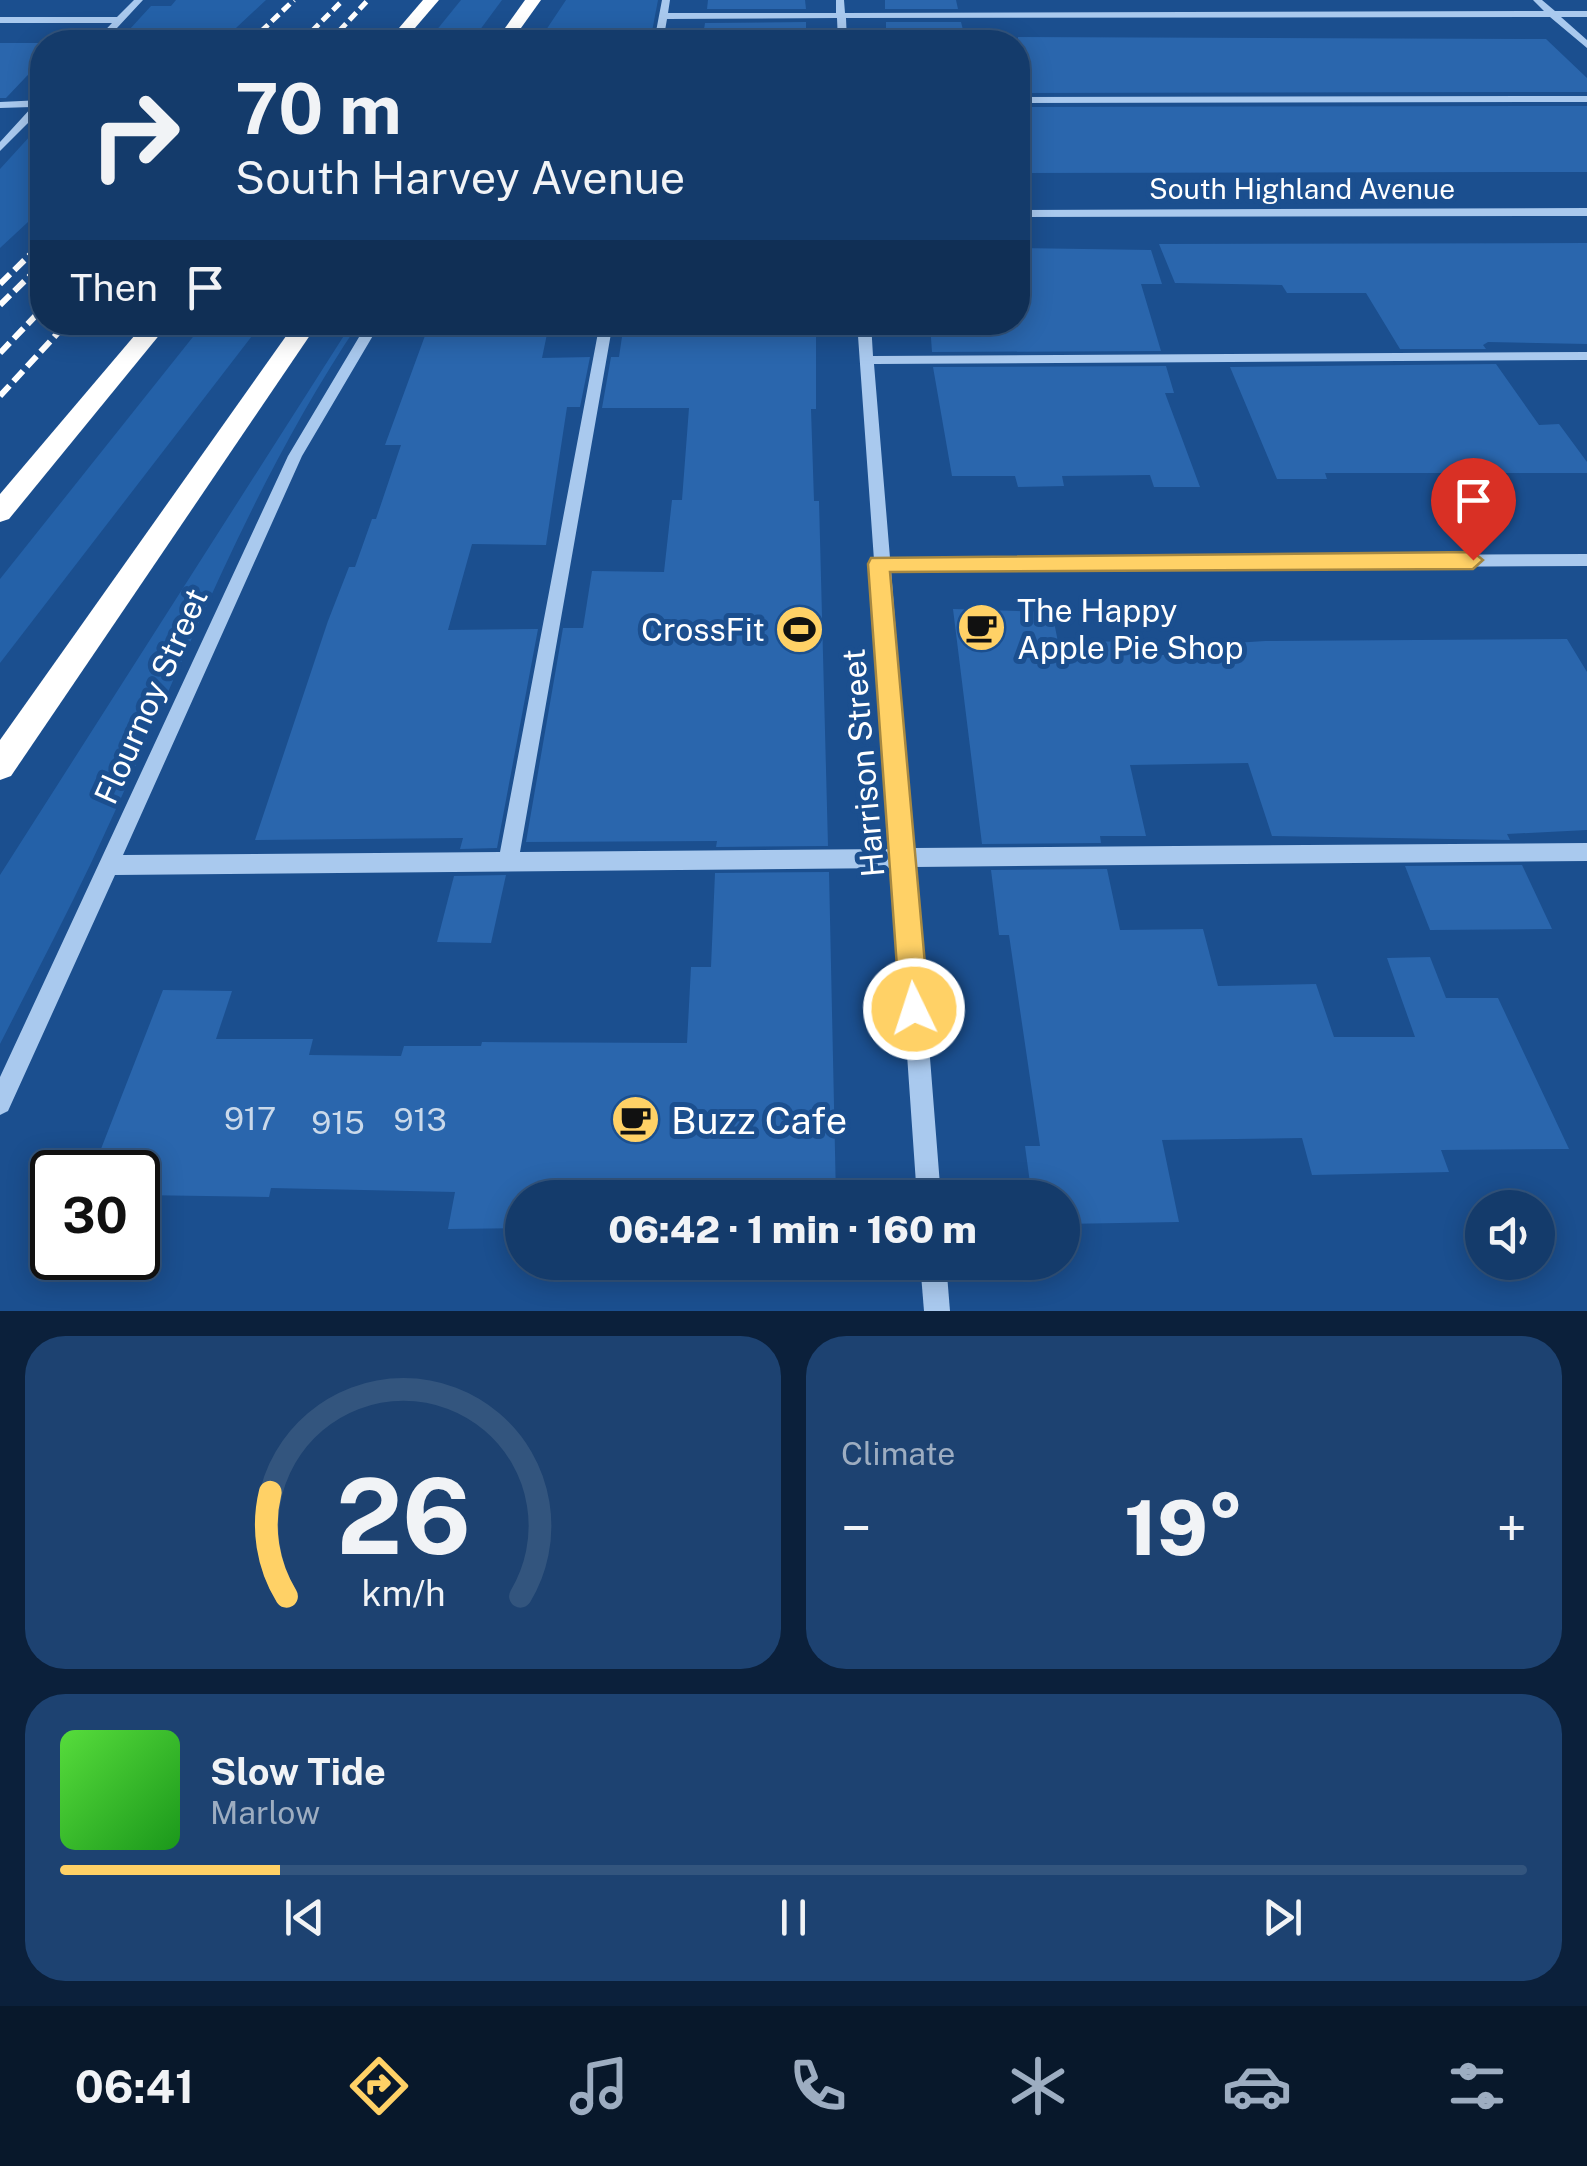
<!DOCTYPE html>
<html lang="en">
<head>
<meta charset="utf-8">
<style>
  body { margin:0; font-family:"Public Sans",sans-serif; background:#1d4271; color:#f1f3f6; height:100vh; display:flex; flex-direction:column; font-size:38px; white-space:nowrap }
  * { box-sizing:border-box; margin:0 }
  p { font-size:32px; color:#9dadc1 }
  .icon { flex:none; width:55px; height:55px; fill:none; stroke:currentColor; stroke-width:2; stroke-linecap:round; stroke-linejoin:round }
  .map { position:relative; height:1311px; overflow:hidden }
  .panel { display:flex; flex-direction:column; gap:25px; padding:25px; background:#0b203b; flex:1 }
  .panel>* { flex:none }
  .guide { position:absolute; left:30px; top:30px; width:1000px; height:305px; border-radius:40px; box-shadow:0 5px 25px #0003,0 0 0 2px #33557e; background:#143b6b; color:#f1f3f6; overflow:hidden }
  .controls { position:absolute; left:1465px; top:1190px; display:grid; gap:20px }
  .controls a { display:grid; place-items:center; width:90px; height:90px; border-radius:50%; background:#143b6b; box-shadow:0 5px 25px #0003,0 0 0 2px #33557e; font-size:50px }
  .speed { position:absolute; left:30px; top:1150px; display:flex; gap:20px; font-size:50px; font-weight:700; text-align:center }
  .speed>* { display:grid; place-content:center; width:130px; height:130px; border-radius:50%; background:#143b6b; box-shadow:0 5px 25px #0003,0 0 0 2px #33557e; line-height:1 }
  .speed .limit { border:5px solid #111; border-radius:15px; background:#fff; color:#111 }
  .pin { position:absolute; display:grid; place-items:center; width:85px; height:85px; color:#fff; margin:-102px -42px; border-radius:50% 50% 50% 0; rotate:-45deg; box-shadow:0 0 10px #0007 }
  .pin .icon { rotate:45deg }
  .me { position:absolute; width:110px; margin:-55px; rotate:356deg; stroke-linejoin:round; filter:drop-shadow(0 0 8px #0008) }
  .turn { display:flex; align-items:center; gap:35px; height:210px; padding:0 40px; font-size:45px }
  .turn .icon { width:130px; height:130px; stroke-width:2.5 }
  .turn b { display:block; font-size:70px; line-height:85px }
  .then { display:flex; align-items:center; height:95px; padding:0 40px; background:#0003; gap:20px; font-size:38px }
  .big { font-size:75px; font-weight:800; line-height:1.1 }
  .panel .widget { flex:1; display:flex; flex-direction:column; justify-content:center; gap:15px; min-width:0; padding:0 35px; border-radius:40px; background:#1d4271 }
  .panel .dial { align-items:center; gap:0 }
  .dial svg { height:260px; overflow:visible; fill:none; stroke:#33557e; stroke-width:7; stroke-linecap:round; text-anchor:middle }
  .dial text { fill:#f1f3f6; stroke:none }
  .song { display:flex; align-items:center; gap:30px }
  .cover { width:120px; height:120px; border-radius:15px; background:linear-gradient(135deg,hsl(110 70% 55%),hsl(120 70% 35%)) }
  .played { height:10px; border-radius:5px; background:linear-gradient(90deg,#ffd166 15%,#33557e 15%) }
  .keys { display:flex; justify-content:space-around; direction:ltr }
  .heat { display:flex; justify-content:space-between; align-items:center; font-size:55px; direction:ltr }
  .panel .tiles { flex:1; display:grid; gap:25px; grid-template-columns:1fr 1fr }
  .widget:last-child { grid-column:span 2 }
  .trip { position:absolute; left:505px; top:1180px; width:575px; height:100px; border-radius:50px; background:#143b6b; box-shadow:0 5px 25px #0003,0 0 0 2px #33557e; font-weight:800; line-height:100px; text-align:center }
  .dock { display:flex; height:160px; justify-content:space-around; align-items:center; background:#08182b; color:#9dadc1 }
  .dock .icon { width:70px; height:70px }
  .dock .current { color:#ffd166 }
  .dock b { font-size:45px; color:#f1f3f6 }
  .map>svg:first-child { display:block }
</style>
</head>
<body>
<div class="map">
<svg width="1587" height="1311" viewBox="0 0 1587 1311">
  <rect width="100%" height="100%" fill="#1b4f8f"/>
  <g fill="#2461a8">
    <polygon points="176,0 266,0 221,42 118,42 151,6 171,6"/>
    <polygon points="461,0 502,0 471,42 427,42"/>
    <polygon points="566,0 658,0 650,42 538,42"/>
    <polygon points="42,123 42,209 0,248 0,169"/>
    <polygon points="204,323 262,323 0,663 0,579"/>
    <path d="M 352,323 L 359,323 C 246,490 178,679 92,861 C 63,922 31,983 0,1044 L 0,875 Z"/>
  </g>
  <g fill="#2a66ad">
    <polygon points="708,0 805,0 806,9 707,9"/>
    <polygon points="885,0 956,0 958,9 885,9"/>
    <polygon points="806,22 806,42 702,42 705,23"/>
    <polygon points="886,22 961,22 966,42 886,42"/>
    <polygon points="1018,37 1546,39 1587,78 1587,92 1018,93"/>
    <polygon points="0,43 42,43 42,60 6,98 0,98"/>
    <polygon points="1587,106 1587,172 1018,173 1018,107"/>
    <polygon points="1587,243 1587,344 1488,342 1483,345 1486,349 1400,349 1366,293 1287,293 1282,285 1175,283 1159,244"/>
    <polygon points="1018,248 1151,250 1162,284 1141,284 1161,351 932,352 930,324 1018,322"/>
    <polygon points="430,322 499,322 495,334 547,334 542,358 590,357 580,407 567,407 546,545 472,544 448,630 538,629 497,848 460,849 463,838 255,840 328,621 349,567 355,567 372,519 376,519 401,445 385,445"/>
    <polygon points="653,322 744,322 744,331 816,332 816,409 811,409 814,501 819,501 828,846 716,847 717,841 526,842 563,628 583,628 592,571 664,572 672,500 682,500 689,408 602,408 611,357 619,357 623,330 652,330"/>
    <polygon points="1496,364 1539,425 1559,424 1587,462 1587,473 1325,473 1327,479 1277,479 1230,367"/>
    <polygon points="1166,366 1174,393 1165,393 1200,487 1154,487 1150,475 1062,476 1064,486 1018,487 1015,476 952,476 933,367"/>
    <polygon points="953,609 1052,612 1058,642 1158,641 1162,655 1238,655 1234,643 1265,641 1567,639 1587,672 1587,830 1507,834 1510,840 1272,836 1248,763 1130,765 1146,836 1100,836 1101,843 982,844"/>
    <polygon points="1522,865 1552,929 1430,930 1405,866"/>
    <polygon points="1107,869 1120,930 1203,929 1218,986 1316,984 1334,1037 1415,1037 1387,958 1430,957 1446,998 1498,998 1569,1149 1441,1150 1449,1172 1312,1175 1302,1138 1162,1140 1179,1222 1062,1224 1062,1198 1032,1198 1025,1146 1040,1146 1009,935 999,935 991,870"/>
    <polygon points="829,872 836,1198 522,1198 522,1228 448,1229 455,1192 271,1188 269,1197 138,1195 138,1172 92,1172 163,990 232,991 216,1039 313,1039 309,1055 401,1056 404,1046 481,1046 482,1042 687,1043 691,967 711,967 715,873"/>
    <polygon points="506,875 491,943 437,942 454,876"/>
  </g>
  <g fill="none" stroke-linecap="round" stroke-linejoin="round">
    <g fill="#a9c9ee" fill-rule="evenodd">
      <polygon points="134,0 143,0 104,42 94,42 112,23 0,23 0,17 117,17"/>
      <polygon points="662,0 670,0 668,13 836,13 836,0 844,0 845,13 1544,11 1533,0 1542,0 1555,11 1587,11 1587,17 1561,17 1587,40 1587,48 1550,17 846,18 847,42 838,42 837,18 667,19 663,42 654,42"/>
      <polygon points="1587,96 1587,102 1018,103 1018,97"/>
      <polygon points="42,100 42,109 0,151 0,142 32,107 0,108 0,102"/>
      <polygon points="1587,208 1587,216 1018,217 1018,210"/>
      <polygon points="368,322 381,322 302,456 123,855 500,852 600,322 613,322 520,852 893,849 874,569 871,564 874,560 857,322 871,322 873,356 1587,352 1587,360 874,364 890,558 1587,554 1587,566 891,570 913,848 1587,843 1587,861 915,867 941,1198 917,1198 894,868 115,875 8,1111 0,1115 0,1077 288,456"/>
      <polygon points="920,1262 946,1262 950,1311 924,1311"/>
    </g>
    <g fill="#fff" fill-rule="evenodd">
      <polygon points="423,0 439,0 403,42 387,42"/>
      <polygon points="525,0 541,0 511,42 495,42"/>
      <polygon points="146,322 170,322 9,519 0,522 0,494"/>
      <polygon points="296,322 319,322 11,776 0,780 0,740"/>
    </g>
    <g stroke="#fff" stroke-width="5" stroke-dasharray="10 5" stroke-linecap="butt">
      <polyline points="250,42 294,0"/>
      <polyline points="301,42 343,0"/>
      <polyline points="329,42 368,0"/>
    </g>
    <g stroke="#fff" stroke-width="6" stroke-dasharray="14 6" stroke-linecap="butt">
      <polyline points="0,284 42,243"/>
      <polyline points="0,305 42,264"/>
      <polyline points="0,353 42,309"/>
      <polyline points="0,396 68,322"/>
    </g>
  </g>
  <polygon fill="#ffd166" stroke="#a68842" stroke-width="2.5" points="1473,552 1483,560 1473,569 890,572 929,1009 925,1019 914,1023 904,1019 900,1009 868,564 871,558"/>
  <defs>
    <symbol id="cafe-disc" viewBox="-11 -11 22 22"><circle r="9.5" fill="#ffd166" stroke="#1b4f8f"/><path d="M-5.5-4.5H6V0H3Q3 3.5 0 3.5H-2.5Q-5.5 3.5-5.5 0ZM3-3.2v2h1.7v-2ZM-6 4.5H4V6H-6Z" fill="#111"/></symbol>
    <symbol id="stadium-disc" viewBox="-11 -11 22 22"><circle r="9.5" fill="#ffd166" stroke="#1b4f8f"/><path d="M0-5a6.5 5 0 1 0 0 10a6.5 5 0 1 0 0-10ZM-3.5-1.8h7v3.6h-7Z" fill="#111"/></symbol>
  </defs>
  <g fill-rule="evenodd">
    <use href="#cafe-disc" x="954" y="600" width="55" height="55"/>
    <use href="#stadium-disc" x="772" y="602" width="55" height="55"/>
    <use href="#cafe-disc" x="608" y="1092" width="55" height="55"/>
  </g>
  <g text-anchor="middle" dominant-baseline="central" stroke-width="10" stroke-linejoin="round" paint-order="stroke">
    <g font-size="28" fill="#fff" stroke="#1b4f8f">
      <text x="1302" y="188">South Highland Avenue</text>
    </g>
    <g font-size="32" fill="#fff" stroke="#1b4f8f" text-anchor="start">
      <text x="1017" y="610">The Happy<tspan x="1017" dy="37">Apple Pie Shop</tspan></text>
      <text x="765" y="629" text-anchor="end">CrossFit</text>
    </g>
    <g font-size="32" fill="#fff" stroke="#1b4f8f">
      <text transform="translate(151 696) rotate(-66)">Flournoy Street</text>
      <text transform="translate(863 763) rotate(-95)">Harrison Street</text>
    </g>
    <g font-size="32" fill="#cad9ea">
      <text x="250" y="1118">917</text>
      <text x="420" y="1119">913</text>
      <text x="338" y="1122">915</text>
    </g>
    <g font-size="38" fill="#fff" stroke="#1b4f8f" text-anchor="start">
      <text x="671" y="1120">Buzz Cafe</text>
    </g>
  </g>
</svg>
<div class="controls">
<a><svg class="icon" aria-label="sound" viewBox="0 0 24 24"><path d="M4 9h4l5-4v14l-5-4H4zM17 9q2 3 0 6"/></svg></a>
</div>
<div class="speed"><div class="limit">30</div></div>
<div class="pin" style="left:1473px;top:560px;background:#d93025"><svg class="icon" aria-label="arrive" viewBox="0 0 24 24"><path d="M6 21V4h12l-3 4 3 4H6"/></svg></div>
<svg class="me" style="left:914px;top:1009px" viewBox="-20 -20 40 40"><circle r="17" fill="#ffd166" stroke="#fff" stroke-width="3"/><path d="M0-11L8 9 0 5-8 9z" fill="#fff"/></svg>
<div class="trip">06:42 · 1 min · 160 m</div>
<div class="guide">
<div class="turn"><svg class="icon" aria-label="right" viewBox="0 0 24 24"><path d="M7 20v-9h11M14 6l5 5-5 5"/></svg><div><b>70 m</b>South Harvey Avenue</div></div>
<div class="then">Then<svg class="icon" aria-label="arrive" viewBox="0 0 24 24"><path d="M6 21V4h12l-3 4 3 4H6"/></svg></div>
</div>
</div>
<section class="panel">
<div class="tiles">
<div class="widget dial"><svg viewBox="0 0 100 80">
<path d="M14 69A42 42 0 1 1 86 69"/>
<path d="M14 69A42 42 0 0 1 9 37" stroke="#ffd166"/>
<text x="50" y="56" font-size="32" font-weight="700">26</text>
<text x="50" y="72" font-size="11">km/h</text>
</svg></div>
<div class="widget"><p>Climate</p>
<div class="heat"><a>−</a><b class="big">19°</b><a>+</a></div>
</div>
<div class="widget">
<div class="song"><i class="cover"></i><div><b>Slow Tide</b><p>Marlow</p></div></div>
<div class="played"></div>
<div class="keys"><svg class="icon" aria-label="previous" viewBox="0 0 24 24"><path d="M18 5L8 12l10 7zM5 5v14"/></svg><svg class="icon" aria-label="pause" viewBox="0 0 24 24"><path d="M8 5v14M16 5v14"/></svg><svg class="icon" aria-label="next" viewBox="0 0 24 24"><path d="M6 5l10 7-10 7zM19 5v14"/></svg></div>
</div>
</div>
</section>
<nav class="dock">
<b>06:41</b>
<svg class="icon current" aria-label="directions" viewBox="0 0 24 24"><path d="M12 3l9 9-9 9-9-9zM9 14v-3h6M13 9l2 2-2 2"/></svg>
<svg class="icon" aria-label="music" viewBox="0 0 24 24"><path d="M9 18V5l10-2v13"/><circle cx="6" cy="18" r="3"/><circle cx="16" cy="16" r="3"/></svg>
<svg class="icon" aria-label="phone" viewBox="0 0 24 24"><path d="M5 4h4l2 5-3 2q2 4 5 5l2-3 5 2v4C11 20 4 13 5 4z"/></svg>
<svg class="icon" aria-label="climate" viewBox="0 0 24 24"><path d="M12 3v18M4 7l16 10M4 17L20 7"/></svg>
<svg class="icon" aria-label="car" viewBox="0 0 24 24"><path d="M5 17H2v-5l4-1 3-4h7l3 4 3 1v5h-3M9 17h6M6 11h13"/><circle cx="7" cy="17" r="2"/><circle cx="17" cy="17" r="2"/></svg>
<svg class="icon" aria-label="filters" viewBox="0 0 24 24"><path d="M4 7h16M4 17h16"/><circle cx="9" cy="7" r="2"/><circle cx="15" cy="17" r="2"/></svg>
</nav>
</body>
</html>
